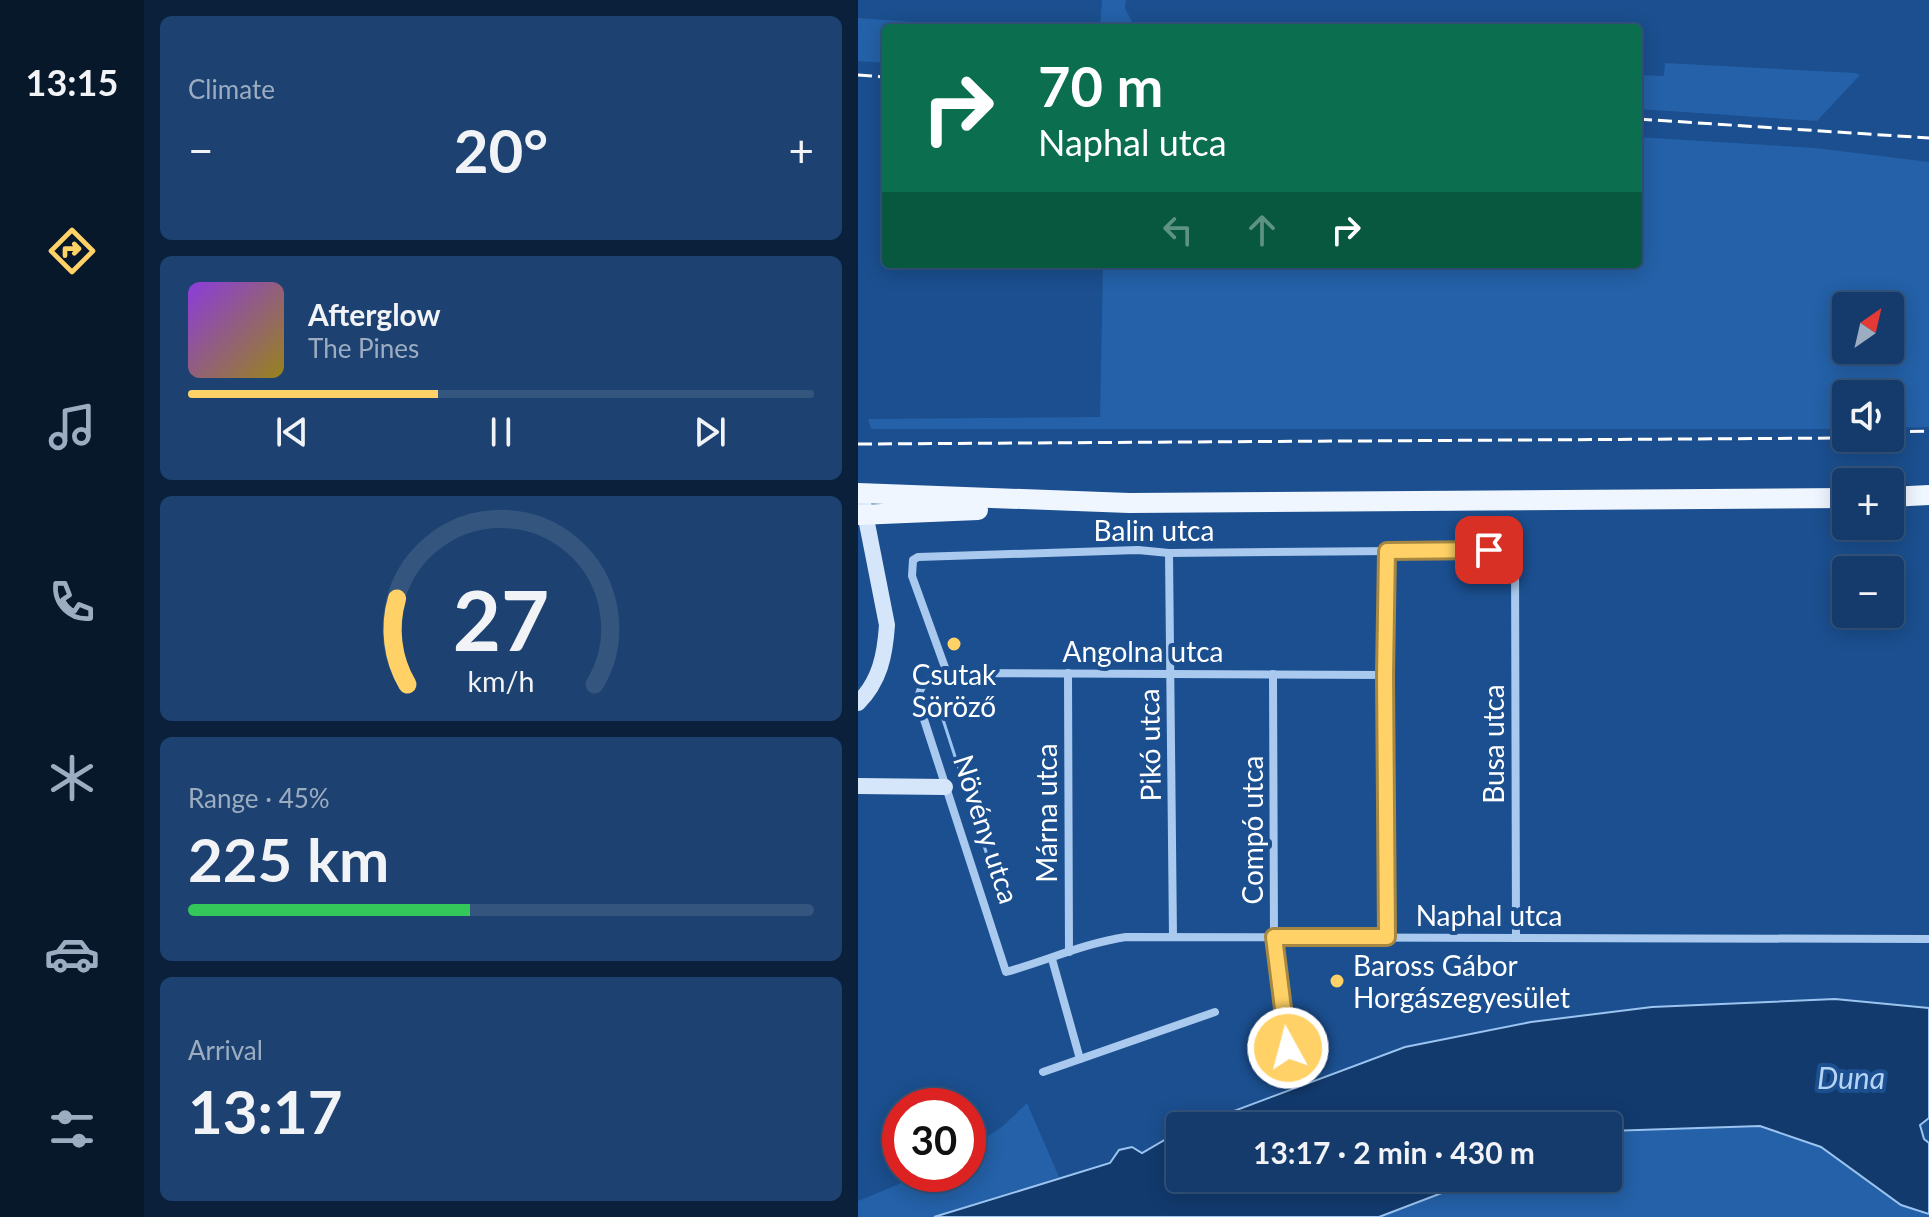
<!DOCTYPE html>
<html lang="en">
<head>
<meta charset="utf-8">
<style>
  body { margin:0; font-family:Lato,sans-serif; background:#1d4271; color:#f1f3f6; height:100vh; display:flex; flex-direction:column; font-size:30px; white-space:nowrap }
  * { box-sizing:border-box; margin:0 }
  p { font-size:26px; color:#9dadc1 }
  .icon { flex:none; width:44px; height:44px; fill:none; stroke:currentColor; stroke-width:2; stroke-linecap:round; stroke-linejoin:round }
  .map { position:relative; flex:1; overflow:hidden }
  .details { display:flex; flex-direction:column; gap:16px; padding:16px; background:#0b203b; width:714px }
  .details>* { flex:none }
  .hud { position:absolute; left:24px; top:24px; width:760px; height:244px; border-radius:8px; box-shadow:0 4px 20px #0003,0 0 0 2px #33557e; background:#0b6e4f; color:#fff; overflow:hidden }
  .needle { width:52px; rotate:34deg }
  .controls { position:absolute; left:974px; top:292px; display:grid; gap:16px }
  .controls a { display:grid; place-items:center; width:72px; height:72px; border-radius:8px; background:#143b6b; box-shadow:0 4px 20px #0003,0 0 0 2px #33557e; font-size:40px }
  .speed { position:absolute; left:24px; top:1088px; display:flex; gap:16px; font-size:40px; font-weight:700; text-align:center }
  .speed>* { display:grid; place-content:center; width:104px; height:104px; border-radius:50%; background:#143b6b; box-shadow:0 4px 20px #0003,0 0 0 2px #33557e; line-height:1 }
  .speed .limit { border:12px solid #d22; background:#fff; color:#111 }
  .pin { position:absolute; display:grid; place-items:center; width:68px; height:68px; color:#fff; margin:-34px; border-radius:16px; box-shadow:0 4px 12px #0006 }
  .me { position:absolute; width:88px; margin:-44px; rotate:353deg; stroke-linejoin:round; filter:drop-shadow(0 0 6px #0008) }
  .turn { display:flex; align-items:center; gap:28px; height:168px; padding:0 24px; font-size:36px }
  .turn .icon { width:104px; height:104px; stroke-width:2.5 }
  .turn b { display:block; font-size:56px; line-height:68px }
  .lanes { display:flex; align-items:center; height:76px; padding:0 24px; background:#0003; justify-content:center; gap:40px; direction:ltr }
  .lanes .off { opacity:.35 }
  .big { font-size:60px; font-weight:700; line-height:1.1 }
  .details .widget { flex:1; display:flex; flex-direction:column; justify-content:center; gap:12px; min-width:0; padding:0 28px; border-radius:12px; background:#1d4271 }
  .details .dial { align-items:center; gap:0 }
  .dial svg { height:208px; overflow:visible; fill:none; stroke:#33557e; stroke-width:7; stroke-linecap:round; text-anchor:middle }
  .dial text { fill:#f1f3f6; stroke:none }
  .song { display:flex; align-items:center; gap:24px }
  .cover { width:96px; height:96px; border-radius:12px; background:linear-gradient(135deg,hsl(270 70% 55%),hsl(50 70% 35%)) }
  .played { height:8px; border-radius:4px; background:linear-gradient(90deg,#ffd166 40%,#33557e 40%) }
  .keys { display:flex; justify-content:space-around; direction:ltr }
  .heat { display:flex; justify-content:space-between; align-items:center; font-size:44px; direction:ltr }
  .charge { height:12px; border-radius:6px; background:linear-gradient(90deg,#34c759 45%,#33557e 0) }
  .trip { position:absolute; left:308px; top:1112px; width:456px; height:80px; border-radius:8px; background:#143b6b; box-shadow:0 4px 20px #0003,0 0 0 2px #33557e; font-weight:700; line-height:80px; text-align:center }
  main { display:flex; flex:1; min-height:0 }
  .dock { display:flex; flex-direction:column; width:144px; justify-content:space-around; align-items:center; background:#08182b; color:#9dadc1 }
  .dock .icon { width:56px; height:56px }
  .dock .selected { color:#ffd166 }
  .dock b { font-size:36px; color:#f1f3f6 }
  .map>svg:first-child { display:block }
</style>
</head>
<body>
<main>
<nav class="dock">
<b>13:15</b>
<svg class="icon selected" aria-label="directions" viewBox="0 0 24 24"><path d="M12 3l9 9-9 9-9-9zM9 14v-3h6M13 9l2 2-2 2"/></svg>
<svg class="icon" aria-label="music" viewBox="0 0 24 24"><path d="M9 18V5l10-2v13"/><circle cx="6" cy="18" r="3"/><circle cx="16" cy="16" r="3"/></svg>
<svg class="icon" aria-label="phone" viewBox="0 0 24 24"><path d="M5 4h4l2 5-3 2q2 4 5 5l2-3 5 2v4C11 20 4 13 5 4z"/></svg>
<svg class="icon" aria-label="climate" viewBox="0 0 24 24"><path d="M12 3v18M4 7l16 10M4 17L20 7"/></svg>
<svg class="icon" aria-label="car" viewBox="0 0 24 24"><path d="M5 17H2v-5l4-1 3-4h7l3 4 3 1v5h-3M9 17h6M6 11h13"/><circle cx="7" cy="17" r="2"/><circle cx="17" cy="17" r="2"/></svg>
<svg class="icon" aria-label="filters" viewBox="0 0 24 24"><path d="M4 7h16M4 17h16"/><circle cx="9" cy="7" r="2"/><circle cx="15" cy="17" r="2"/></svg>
</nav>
<section class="details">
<div class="widget"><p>Climate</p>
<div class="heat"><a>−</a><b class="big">20°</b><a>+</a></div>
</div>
<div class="widget">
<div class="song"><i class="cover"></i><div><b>Afterglow</b><p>The Pines</p></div></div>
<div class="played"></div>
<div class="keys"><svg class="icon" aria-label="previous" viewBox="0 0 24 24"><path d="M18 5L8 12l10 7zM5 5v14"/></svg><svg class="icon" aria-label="pause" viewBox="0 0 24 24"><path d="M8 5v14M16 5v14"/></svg><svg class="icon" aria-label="next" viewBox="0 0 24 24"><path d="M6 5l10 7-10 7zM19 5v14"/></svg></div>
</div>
<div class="widget dial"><svg viewBox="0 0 100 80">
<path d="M14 69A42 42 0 1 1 86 69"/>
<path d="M14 69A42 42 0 0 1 10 36" stroke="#ffd166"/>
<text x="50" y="56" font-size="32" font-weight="700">27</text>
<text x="50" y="72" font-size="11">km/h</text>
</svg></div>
<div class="widget"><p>Range · 45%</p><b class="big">225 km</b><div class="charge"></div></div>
<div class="widget"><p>Arrival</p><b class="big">13:17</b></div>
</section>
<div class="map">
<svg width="1071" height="1217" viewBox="0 0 1071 1217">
  <rect width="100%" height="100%" fill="#1b4f8f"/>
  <g fill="#2461a8" fill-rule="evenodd">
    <polygon points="244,0 268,0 267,8 277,28 236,28 242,27"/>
    <polygon points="0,18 137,28 28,28 28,63 0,61"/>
    <polygon points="807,63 997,73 1002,75 959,121 780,109 780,75 806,76"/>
    <path d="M 780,137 L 958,148 L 1071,162 L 1071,427 L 1032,428 L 1032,394 L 988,394 L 988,429 L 13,429 L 10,419 L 242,417 L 245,264 L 780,264 ZM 988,306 L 1032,306 L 1032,350 L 988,350 Z"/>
    <polygon points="169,1103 201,1177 76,1217 0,1217 0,1201 65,1174 110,1174 110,1149 145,1126"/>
    <polygon points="902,1126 963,1147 1043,1205 1071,1214 1071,1217 521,1217 623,1178 750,1178 750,1131"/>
  </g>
  <g fill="#123a6d" stroke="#9cc4f0" stroke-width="2">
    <polygon points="977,999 1071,1008 1071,1118 1062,1125 1066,1139 1071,1143 1071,1214 1043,1205 963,1147 902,1126 750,1131 750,1126 336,1126 547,1047 673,1022 794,1007"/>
    <polygon points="322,1131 322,1178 623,1178 521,1217 76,1217 252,1163 261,1150 274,1147 284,1153"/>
  </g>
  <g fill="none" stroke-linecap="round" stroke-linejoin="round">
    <polyline stroke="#9cc4f0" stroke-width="3" points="78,698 143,898"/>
    <g stroke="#a9c9ee" stroke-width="8">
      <polyline points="529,551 527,675 529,937"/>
      <polyline points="311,553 315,937"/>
      <polyline points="89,673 54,576 55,560 60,557 280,550 311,553 657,550 658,938"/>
      <polyline points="210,673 211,952"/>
      <polyline points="415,674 416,937 433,1082"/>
      <path d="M 527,675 L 89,673 C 72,679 61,682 60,701 L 148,972 C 188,961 227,943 268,937 L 1071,939"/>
      <polyline points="194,959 222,1059"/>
      <polyline points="185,1072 357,1012"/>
    </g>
    <g stroke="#d6e6fa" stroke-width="16">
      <path d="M 0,703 C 22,681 27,655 29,625 L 5,503"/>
      <polyline points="0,786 87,787"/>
    </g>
    <g stroke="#f0f6ff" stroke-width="20">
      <polyline points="0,493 271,503 988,498"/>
      <polyline points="1032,497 1071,495"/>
      <polyline points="0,515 120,510"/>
    </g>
    <g stroke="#fff" stroke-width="3" stroke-dasharray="14 6" stroke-linecap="butt">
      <polyline points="0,75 28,77"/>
      <polyline points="780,119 1071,138"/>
      <polyline points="1032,432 1071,431"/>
      <polyline points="0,444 988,438"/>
    </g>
  </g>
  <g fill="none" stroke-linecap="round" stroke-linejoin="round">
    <defs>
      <polyline id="route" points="430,1048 416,937 529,937 527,675 529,551 631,550"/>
    </defs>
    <use href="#route" stroke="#a68842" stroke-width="20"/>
    <use href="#route" stroke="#ffd166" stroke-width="14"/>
  </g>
  <g fill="#ffd166" stroke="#1b4f8f" stroke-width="3">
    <circle cx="96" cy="644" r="8"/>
    <circle cx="479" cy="981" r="8"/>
  </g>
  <g text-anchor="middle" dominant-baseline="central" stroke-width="8" stroke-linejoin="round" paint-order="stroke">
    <g font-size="28" fill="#fff" stroke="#1b4f8f">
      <text x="296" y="530">Balin utca</text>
      <text x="285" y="651">Angolna utca</text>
      <text transform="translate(635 744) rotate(-90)">Busa utca</text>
      <text transform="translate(291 745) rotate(-91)">Pikó utca</text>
      <text transform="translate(188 813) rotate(-90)">Márna utca</text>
      <text transform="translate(129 829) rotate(72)">Növény utca</text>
      <text transform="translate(394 830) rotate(-90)">Compó utca</text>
      <text x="631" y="915">Naphal utca</text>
    </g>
    <g font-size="28" fill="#fff" stroke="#1b4f8f">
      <text x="96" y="674">Csutak<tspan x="96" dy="32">Söröző</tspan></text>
      <text x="495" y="965" text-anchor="start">Baross Gábor<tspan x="495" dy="32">Horgászegyesület</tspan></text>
    </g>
    <g font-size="30" font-style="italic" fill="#b5d3f5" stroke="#1b4f8f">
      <text x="993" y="1077">Duna</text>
    </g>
  </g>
</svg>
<div class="controls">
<a><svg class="needle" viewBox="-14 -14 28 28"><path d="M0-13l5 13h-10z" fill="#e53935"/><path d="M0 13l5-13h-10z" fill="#9dadc1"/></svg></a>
<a><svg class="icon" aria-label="sound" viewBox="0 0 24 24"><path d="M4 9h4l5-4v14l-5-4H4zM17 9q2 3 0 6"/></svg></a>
<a>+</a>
<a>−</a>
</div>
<div class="speed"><div class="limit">30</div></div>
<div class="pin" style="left:631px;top:550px;background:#d93025"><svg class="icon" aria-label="arrive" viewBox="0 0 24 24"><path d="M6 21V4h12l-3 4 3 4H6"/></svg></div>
<svg class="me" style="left:430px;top:1048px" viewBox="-20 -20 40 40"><circle r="17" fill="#ffd166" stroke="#fff" stroke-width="3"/><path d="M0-11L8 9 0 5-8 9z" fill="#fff"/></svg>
<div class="trip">13:17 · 2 min · 430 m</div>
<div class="hud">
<div class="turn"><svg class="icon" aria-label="right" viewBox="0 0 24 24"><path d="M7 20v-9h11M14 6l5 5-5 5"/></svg><div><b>70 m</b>Naphal utca</div></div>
<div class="lanes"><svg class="icon off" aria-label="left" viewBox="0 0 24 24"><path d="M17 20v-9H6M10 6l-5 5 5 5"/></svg><svg class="icon off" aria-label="ahead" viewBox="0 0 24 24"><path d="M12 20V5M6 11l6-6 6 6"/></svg><svg class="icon" aria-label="right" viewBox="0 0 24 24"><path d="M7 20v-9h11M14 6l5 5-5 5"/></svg></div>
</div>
</div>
</main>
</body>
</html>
